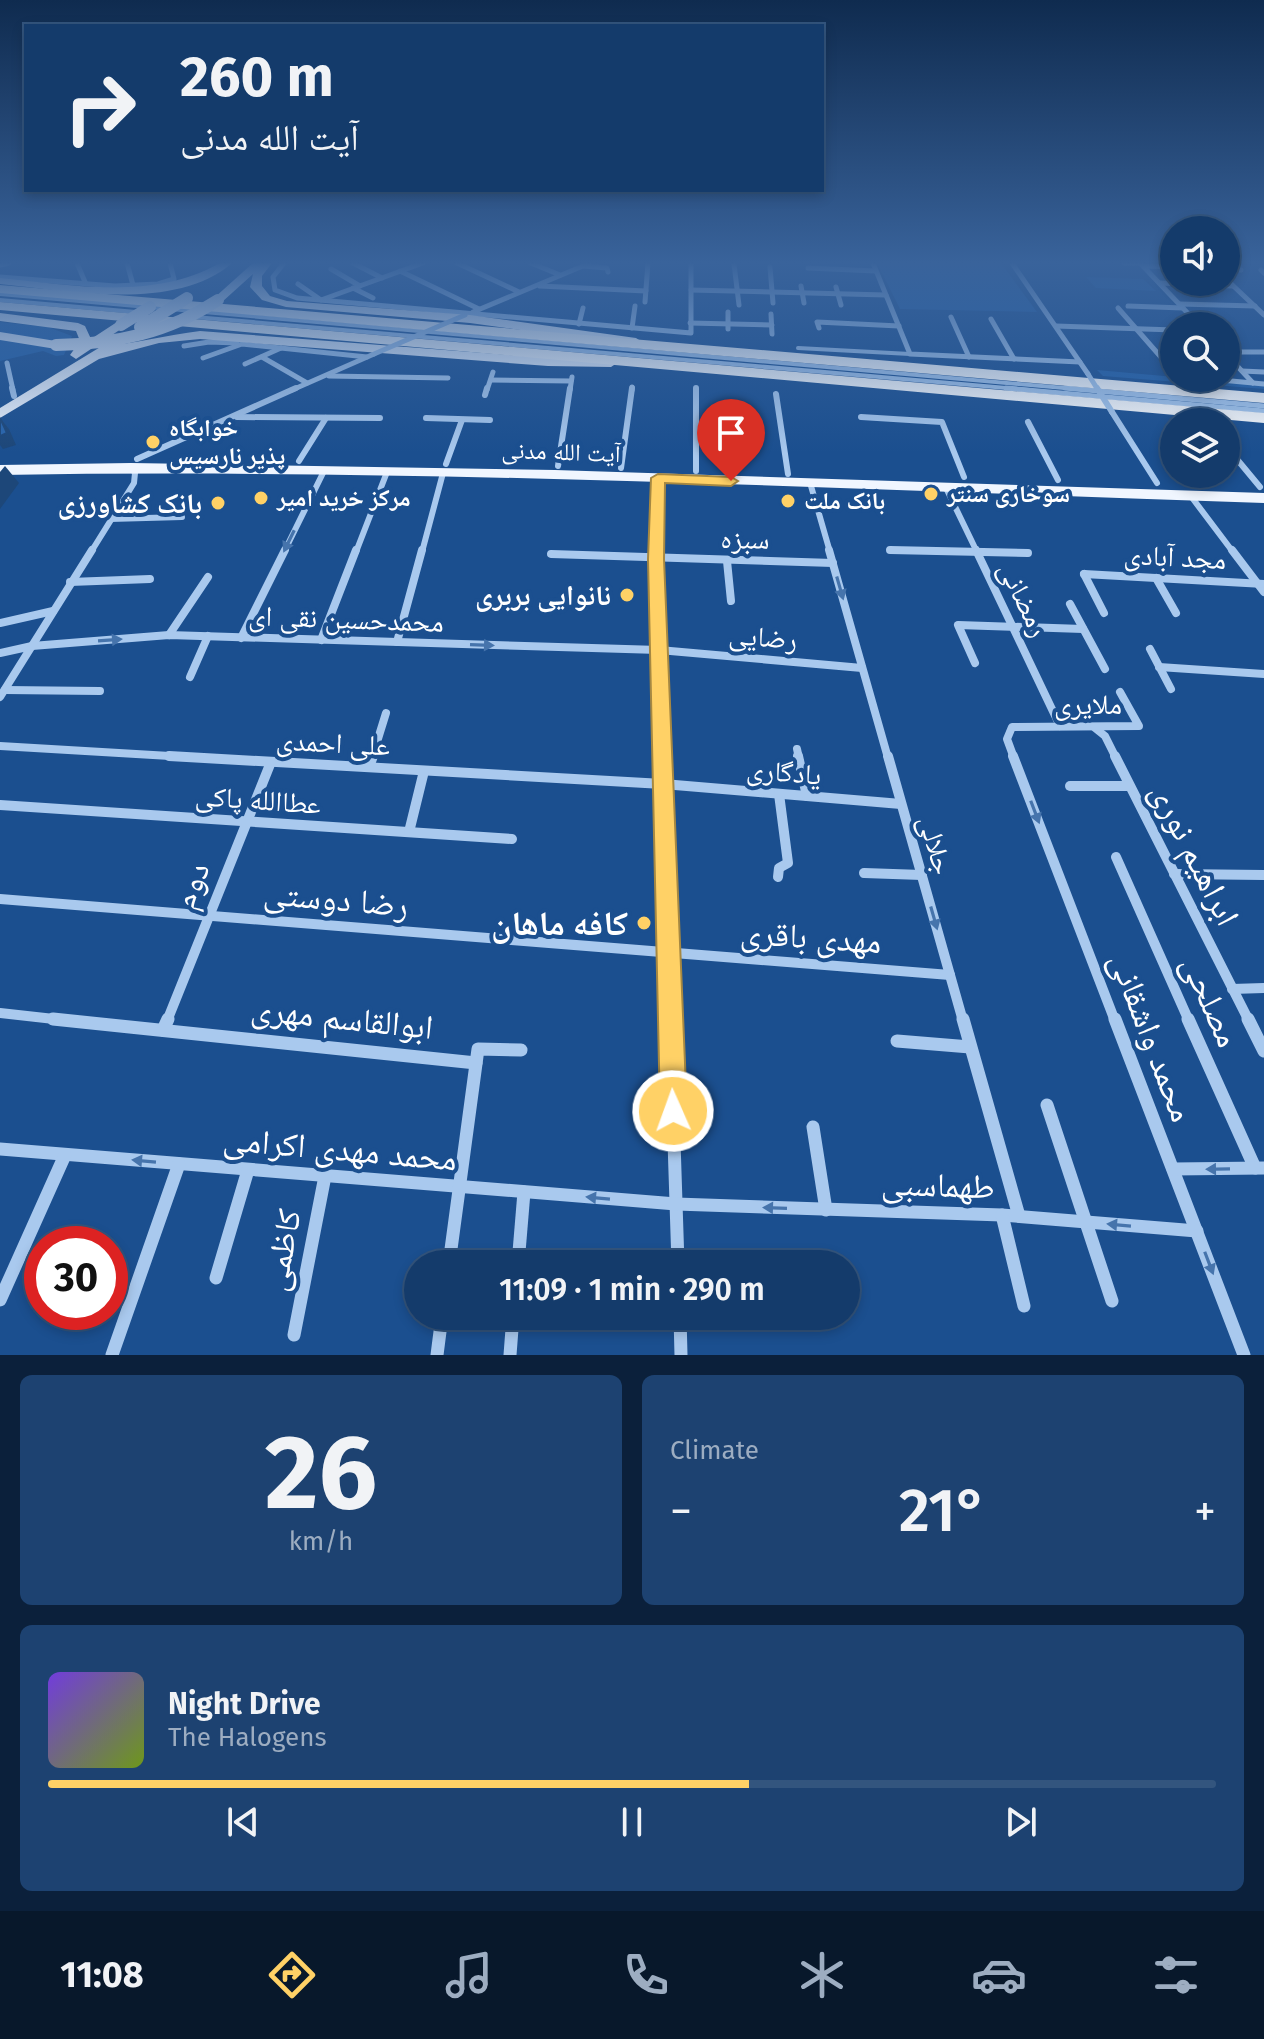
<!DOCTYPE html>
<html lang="en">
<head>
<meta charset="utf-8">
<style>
  body { margin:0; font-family:"Fira Sans","Noto Naskh Arabic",sans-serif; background:#1d4271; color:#f1f3f6; height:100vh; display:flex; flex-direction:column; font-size:30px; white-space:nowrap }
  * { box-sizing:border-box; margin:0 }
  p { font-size:26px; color:#9dadc1 }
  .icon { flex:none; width:44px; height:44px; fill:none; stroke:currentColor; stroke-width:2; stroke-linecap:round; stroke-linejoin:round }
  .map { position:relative; height:1355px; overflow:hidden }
  .sheet { display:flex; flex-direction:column; gap:20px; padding:20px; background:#0b203b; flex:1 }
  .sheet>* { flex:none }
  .banner { position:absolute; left:24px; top:24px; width:800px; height:168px; border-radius:0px; box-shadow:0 4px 12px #0003,0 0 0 2px #33557e; background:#143b6b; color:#f1f3f6; overflow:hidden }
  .buttons { position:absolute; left:1160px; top:216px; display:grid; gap:16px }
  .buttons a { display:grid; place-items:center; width:80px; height:80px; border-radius:50%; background:#143b6b; box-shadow:0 4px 12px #0003,0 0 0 2px #33557e; font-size:40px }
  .speed { position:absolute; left:24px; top:1226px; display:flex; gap:16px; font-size:40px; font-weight:700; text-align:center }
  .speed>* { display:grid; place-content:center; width:104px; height:104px; border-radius:50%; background:#143b6b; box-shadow:0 4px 12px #0003,0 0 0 2px #33557e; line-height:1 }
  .speed .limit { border:12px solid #d22; background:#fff; color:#111 }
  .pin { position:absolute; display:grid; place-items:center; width:68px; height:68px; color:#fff; margin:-82px -34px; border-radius:50% 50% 50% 0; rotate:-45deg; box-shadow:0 0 8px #0007 }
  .pin .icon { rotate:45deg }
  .me { position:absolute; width:88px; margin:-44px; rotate:358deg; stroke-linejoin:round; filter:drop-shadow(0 0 6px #0008) }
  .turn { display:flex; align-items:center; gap:28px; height:168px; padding:0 24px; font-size:36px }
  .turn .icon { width:104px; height:104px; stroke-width:2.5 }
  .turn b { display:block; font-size:56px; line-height:68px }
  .big { font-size:60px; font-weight:600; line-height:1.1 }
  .sheet .widget { flex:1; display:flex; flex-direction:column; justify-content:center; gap:12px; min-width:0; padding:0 28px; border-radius:12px; background:#1d4271 }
  .sheet .dial { align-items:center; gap:0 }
  .dial b { font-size:104px; line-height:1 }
  .song { display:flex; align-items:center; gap:24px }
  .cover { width:96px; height:96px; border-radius:12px; background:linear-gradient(135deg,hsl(260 70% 55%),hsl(80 70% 35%)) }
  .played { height:8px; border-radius:4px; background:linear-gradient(90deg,#ffd166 60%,#33557e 60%) }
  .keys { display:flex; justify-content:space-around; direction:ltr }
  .heat { display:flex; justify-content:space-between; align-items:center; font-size:44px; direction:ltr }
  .sheet .tiles { flex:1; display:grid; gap:20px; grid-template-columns:1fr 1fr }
  .widget:last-child { grid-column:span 2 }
  .trip { position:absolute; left:404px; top:1250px; width:456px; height:80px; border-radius:40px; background:#143b6b; box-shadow:0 4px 12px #0003,0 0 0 2px #33557e; font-weight:600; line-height:80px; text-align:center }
  .menu { display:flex; height:128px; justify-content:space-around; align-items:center; background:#08182b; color:#9dadc1 }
  .menu .icon { width:56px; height:56px }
  .menu .current { color:#ffd166 }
  .menu b { font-size:36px; color:#f1f3f6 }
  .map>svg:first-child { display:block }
</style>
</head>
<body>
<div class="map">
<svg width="1264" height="1355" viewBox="0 0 1264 1355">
  <rect width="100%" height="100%" fill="#1b4f8f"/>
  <g fill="#2461a8">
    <polygon points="877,263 1001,263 1037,312 900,309"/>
    <polygon points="1086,277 1143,279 1156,291 1096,288"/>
    <polygon points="0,322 48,327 72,336 64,355 56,356 43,351 0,361"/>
    <polygon points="1097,370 1264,385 1264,389 1103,376"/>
  </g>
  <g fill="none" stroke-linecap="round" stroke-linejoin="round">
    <g stroke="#a9c9ee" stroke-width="4">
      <polyline points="0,294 193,311"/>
      <polyline points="0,300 136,312"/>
      <polyline points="204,312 1087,390"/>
      <polyline points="195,317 1029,390"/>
      <polyline points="798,348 910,354"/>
    </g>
    <g stroke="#a9c9ee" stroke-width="5">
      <polyline points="1006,388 1264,411"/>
      <polyline points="1065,388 1264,406"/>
    </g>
    <g stroke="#a9c9ee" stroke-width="5">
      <polyline points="77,263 85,282"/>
      <polyline points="127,263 133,285"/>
      <polyline points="284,263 273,277 275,290 297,298 691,333 691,263"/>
      <polyline points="353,263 382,278"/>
      <polyline points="457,263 519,292"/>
      <polyline points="531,263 560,275"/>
      <polyline points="873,263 910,354 1080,362"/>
      <polyline points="1012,263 1088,374"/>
      <polyline points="1124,263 1141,263"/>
      <polyline points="1140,263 1200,326"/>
      <polyline points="734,264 739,305"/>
      <polyline points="0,265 9,263"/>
      <polyline points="583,266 607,268 608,272"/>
      <polyline points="1144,266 1174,267"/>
      <polyline points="770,267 773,303"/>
      <polyline points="808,268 876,271"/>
      <polyline points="331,269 360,286"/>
      <polyline points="1226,269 1241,270"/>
      <polyline points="1261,270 1264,273"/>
      <polyline points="400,271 479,309"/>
      <polyline points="0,277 115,286 158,284 174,279 170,263"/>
      <polyline points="1226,279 1264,315"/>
      <polyline points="1160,283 1233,286"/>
      <polyline points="298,284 321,300 423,263"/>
      <polyline points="540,286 646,291"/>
      <polyline points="801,286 804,303"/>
      <polyline points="836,287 841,305"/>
      <polyline points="353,288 373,298"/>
      <polyline points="691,290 886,295"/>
      <polyline points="645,302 648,263"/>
      <polyline points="1180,304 1255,306"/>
      <polyline points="1128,306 1183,308"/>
      <polyline points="1118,308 1174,372"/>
      <polyline points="473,312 590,263"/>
      <polyline points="728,312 728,329"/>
      <polyline points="771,314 772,334"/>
      <polyline points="951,317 969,357"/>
      <polyline points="991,319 1014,359"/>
      <polyline points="690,323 772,325"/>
      <polyline points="579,324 583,308"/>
      <polyline points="1056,326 1174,330"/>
      <polyline points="632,328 635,306"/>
      <polyline points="819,328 817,322 899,326"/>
      <polyline points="184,346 209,342 237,343"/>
      <polyline points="1226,352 1264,352"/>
      <polyline points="1226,354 1253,383"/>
      <polyline points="262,357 307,383"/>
      <polyline points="203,358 242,344 367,357"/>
      <polyline points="7,363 13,390"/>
      <polyline points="245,364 281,348"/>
      <polyline points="1242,371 1264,372"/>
      <polyline points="329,376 448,378"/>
      <polyline points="1199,378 1264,384"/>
      <polyline points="491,380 571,381"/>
      <polyline points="292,390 374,354"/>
      <polyline points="487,390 493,372"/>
      <polyline points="570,390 572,377"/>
      <polyline points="632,390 632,387"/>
    </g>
    <g stroke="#a9c9ee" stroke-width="6">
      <polyline points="12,388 14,396"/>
      <polyline points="696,388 696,471"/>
      <polyline points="776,394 788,474"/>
      <polyline points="485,395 487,388"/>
      <polyline points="1112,412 1157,483"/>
      <polyline points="237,417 380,418"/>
      <polyline points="861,417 942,422 964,477"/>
      <polyline points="426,418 490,420"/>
      <polyline points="1028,422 1058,480"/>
      <polyline points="1226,446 1260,487"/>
      <polyline points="137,459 296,388"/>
      <polyline points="299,461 326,418"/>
      <polyline points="446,464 462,420"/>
      <polyline points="558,466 570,388"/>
      <polyline points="621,468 632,388"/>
      <polyline points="811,486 830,552"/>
      <polyline points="947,490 977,552"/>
      <polyline points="1190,495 1233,552"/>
      <polyline points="110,519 182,517"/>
      <polyline points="890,550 970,552"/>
      <polyline points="91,552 134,483 135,473 131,468"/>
      <polyline points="284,552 324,471"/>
      <polyline points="356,552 387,472"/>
      <polyline points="422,552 443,473"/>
      <polyline points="656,552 658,478"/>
    </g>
    <g stroke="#a9c9ee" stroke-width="8">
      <polyline points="656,550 662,758"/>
      <polyline points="829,550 888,758"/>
      <polyline points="890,550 1028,553"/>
      <polyline points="976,550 1060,726"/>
      <polyline points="1232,550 1264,592"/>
      <polyline points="551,554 833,563"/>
      <polyline points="727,561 731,601"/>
      <polyline points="1084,574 1264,584"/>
      <polyline points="1084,574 1104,613"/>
      <polyline points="1156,578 1176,613"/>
      <polyline points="70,582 150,579"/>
      <polyline points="1070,604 1105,669"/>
      <polyline points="0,623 53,611"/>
      <polyline points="169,635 208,577"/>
      <polyline points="241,638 285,550"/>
      <polyline points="321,640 356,550"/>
      <polyline points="397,642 422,550"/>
      <polyline points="1150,649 1171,689"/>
      <polyline points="0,653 32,646 169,635 659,650 862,668"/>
      <polyline points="975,663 958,625 1083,629"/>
      <polyline points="1159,667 1264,674"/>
      <polyline points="190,677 208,636"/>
      <polyline points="5,690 100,691"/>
      <polyline points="0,697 92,550"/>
      <polyline points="1095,728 1105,736 1116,758"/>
      <polyline points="0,746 204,758"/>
      <polyline points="797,749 799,758"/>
      <polyline points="372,758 386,713"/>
      <polyline points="1014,758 1007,739 1012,727 1139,726 1120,692"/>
    </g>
    <g stroke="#a9c9ee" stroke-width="10">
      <polyline points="169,756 663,784 901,804"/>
      <polyline points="662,756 670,1021"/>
      <polyline points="798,756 807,796"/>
      <polyline points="888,756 963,1021"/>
      <polyline points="1013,756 1115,1021"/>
      <polyline points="1115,756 1249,1021"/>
      <polyline points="369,767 373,756"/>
      <polyline points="1070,786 1129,786"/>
      <polyline points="0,805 512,839"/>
      <polyline points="409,832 424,771"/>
      <polyline points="1116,857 1189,1021"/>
      <polyline points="864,873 922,875"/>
      <polyline points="1174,874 1264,875"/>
      <polyline points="778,877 779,868 788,863 779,794"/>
      <polyline points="0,899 950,975"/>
      <polyline points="1232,989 1264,988"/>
      <polyline points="0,1013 72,1021"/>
      <polyline points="167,1021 271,762"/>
    </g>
    <g stroke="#a9c9ee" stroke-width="13">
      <polyline points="53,1019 476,1063"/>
      <polyline points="670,1019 678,1264"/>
      <polyline points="963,1019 1019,1216"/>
      <polyline points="1115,1019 1244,1355"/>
      <polyline points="1188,1019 1255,1168"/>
      <polyline points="1248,1019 1264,1051"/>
      <polyline points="163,1030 168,1019"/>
      <polyline points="897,1041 970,1047"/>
      <polyline points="1047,1105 1112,1301"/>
      <polyline points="813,1127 826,1210"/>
      <polyline points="0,1149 676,1204 1002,1215 1197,1231"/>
      <polyline points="1173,1169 1264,1168"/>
      <polyline points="1002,1215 1024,1306"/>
      <polyline points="449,1264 478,1049 521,1050"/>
      <polyline points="518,1264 524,1192"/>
      <polyline points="216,1278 248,1170"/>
      <polyline points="0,1300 65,1155"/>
      <polyline points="680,1316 681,1355"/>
      <polyline points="294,1335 325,1176"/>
      <polyline points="112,1355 179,1164"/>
      <polyline points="437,1355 442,1316"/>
      <polyline points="510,1355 513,1316"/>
    </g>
    <g fill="#f0f6ff" fill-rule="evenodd">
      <path d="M 220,263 L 232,263 C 176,312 69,291 0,284 L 0,278 C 73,285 153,301 220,263 Z"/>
      <polygon points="253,263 272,263 262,276 262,286 270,296 287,301 470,315 636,338 642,342 636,346 470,323 286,307 262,300 250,287 253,274 222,302 214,302 214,298"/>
      <polygon points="0,313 78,323 85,326 91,339 117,322 127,325 76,359 70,355 80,341 76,331 0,321"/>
      <path d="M 200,331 L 548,358 L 611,359 L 617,363 L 611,367 L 548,366 L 200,339 L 159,343 L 99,359 L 0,418 L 0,408 L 102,346 C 133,344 167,335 200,331 Z"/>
      <polygon points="0,332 56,341 62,345 56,349 0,340"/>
      <path d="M 131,463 L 555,470 L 1264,493 L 1264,503 C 843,489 421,468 0,475 L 0,465 Z"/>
    </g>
    <g fill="#fff" fill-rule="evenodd">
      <polygon points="0,285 1264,393 1264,403 0,293"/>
      <polygon points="0,302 1264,413 1264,423 0,310"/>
    </g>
    <g stroke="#a9c9ee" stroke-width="5">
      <polyline points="374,354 465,315"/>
      <polyline points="1088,374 1098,390"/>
    </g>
    <polyline stroke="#a9c9ee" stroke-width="6" points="1097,388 1112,412"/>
    <g stroke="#f0f6ff" stroke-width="12">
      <polyline points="121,325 150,307"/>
      <polyline points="140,327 187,298"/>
      <path d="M 56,345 C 115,344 168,333 218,300"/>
    </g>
  </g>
  <g fill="#1d4779">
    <polygon points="0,418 9,429 16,445 3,449 0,445"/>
    <polygon points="5,466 19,483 0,509 0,472"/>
  </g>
  <polygon fill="#2a66ad" stroke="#1d4779" stroke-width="2" points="0,418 7,433 0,436"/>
  <defs><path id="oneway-solid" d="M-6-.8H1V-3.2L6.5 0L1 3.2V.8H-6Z" transform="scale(2)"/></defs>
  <g fill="#4674ac">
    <use href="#oneway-solid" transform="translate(289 541) rotate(116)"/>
    <use href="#oneway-solid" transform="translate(840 588) rotate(74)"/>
    <use href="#oneway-solid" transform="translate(110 640) rotate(-4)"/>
    <use href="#oneway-solid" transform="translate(482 645) rotate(2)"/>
    <use href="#oneway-solid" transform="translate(1035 812) rotate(69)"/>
    <use href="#oneway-solid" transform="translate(934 918) rotate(74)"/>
    <use href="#oneway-solid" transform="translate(144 1161) rotate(-175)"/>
    <use href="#oneway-solid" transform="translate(1218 1169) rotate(179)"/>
    <use href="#oneway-solid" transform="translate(598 1198) rotate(-175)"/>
    <use href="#oneway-solid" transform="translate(775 1208) rotate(-178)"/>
    <use href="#oneway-solid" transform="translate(1119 1225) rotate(-175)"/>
    <use href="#oneway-solid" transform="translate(1209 1263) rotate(69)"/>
  </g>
  <linearGradient id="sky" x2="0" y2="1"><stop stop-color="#0f2b4f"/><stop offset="0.58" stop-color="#39639b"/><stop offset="1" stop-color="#39639b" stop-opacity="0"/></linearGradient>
  <rect width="1264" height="453" fill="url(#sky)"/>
  <polygon fill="#ffd166" stroke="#a68842" stroke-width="2" points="658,474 731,477 738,481 731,486 665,483 664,559 687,1111 683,1120 673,1124 664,1120 660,1111 648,559 651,478"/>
  <g fill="#ffd166" stroke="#1b4f8f" stroke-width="3">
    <circle cx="153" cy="442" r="8"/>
    <circle cx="931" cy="494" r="8"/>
    <circle cx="261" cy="498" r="8"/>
    <circle cx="788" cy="501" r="8"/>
    <circle cx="218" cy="503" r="8"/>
    <circle cx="627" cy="595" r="8"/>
    <circle cx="644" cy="923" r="8"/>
  </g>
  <g text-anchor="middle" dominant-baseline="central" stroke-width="8" stroke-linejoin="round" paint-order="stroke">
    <g font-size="24" font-weight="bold" fill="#fff" stroke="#1b4f8f" text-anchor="start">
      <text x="169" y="428">خوابگاه<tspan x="169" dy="28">پذیر نارسیس</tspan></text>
      <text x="947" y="494">سوخاری سنتر</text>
      <text x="277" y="498">مرکز خرید امیر</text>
      <text x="804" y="501">بانک ملت</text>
    </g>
    <g font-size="24" fill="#fff" stroke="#1b4f8f">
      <text transform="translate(561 452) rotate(2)">آیت الله مدنی</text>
    </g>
    <g font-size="28" font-weight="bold" fill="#fff" stroke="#1b4f8f" text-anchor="end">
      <text x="202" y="503">بانک کشاورزی</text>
      <text x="611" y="595">نانوایی بربری</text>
    </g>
    <g font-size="28" fill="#fff" stroke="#1b4f8f">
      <text transform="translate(745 539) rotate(1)">سبزه</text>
      <text transform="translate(1175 557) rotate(3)">مجد آبادی</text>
      <text transform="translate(1024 599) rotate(64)">رمضانی</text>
      <text transform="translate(346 619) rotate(2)">محمدحسین نقی ای</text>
      <text transform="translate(763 637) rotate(5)">رضایی</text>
      <text x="1088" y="704">ملایری</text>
      <text transform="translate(333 743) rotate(3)">علی احمدی</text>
      <text transform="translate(784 772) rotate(5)">یادگاری</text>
      <text transform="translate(258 800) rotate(4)">عطاالله پاکی</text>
      <text transform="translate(936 845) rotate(74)">جلالی</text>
    </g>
    <g font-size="34" fill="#fff" stroke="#1b4f8f">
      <text transform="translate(1195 854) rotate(63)">ابراهیم نوری</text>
      <text transform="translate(191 885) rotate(-68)">دوم</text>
      <text transform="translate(336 899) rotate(5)">رضا دوستی</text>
      <text transform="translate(811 937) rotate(4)">مهدی باقری</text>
      <text transform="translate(1211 1001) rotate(66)">مصلحی</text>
      <text transform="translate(342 1018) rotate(6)">ابوالقاسم مهری</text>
      <text transform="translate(1152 1037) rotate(69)">محمد واشقانی</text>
      <text transform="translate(340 1149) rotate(5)">محمد مهدی اکرامی</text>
      <text transform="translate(938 1185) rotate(2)">طهماسبی</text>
      <text transform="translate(282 1250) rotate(-79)">کاظمی</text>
    </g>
    <g font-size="34" font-weight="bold" fill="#fff" stroke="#1b4f8f" text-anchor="end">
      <text x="628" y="923">کافه ماهان</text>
    </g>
  </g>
</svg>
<div class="buttons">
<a><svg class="icon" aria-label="sound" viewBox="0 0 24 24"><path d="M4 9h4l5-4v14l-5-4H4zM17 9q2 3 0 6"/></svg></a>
<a><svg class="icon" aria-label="search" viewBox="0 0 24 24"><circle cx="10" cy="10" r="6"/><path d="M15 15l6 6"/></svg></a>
<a><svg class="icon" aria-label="layers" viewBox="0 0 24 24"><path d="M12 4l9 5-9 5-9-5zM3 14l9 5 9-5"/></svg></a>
</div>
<div class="speed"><div class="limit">30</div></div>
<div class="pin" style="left:731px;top:481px;background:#d93025"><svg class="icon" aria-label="arrive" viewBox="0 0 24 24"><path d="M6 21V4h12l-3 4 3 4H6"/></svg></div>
<svg class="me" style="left:673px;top:1111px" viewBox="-20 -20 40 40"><circle r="17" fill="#ffd166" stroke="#fff" stroke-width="3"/><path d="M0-11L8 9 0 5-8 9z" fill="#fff"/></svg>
<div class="trip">11:09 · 1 min · 290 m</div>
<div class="banner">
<div class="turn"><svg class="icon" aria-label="right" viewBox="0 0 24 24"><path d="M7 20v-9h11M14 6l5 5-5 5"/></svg><div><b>260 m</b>آیت الله مدنی</div></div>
</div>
</div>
<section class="sheet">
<div class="tiles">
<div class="widget dial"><b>26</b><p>km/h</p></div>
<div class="widget"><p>Climate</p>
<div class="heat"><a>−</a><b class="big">21°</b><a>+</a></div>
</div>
<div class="widget">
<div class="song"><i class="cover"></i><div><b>Night Drive</b><p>The Halogens</p></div></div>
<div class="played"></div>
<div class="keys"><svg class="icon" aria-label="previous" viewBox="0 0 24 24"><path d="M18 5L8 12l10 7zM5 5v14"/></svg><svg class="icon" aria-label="pause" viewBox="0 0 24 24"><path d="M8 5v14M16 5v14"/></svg><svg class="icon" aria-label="next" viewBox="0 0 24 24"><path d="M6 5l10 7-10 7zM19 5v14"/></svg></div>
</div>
</div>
</section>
<nav class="menu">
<b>11:08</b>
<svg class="icon current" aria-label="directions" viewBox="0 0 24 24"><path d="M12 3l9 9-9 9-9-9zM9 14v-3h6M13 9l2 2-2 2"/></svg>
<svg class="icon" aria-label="music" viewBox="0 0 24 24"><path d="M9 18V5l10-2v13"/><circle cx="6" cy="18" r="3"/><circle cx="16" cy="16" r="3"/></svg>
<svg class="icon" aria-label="phone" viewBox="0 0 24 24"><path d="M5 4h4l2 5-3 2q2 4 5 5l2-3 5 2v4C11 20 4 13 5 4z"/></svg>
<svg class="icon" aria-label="climate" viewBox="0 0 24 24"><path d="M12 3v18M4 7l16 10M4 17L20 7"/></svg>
<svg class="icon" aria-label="car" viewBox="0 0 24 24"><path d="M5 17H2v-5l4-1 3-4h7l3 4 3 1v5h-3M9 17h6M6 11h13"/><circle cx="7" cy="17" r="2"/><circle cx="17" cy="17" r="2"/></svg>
<svg class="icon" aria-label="filters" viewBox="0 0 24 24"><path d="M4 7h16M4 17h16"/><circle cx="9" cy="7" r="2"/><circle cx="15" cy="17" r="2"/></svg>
</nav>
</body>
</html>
